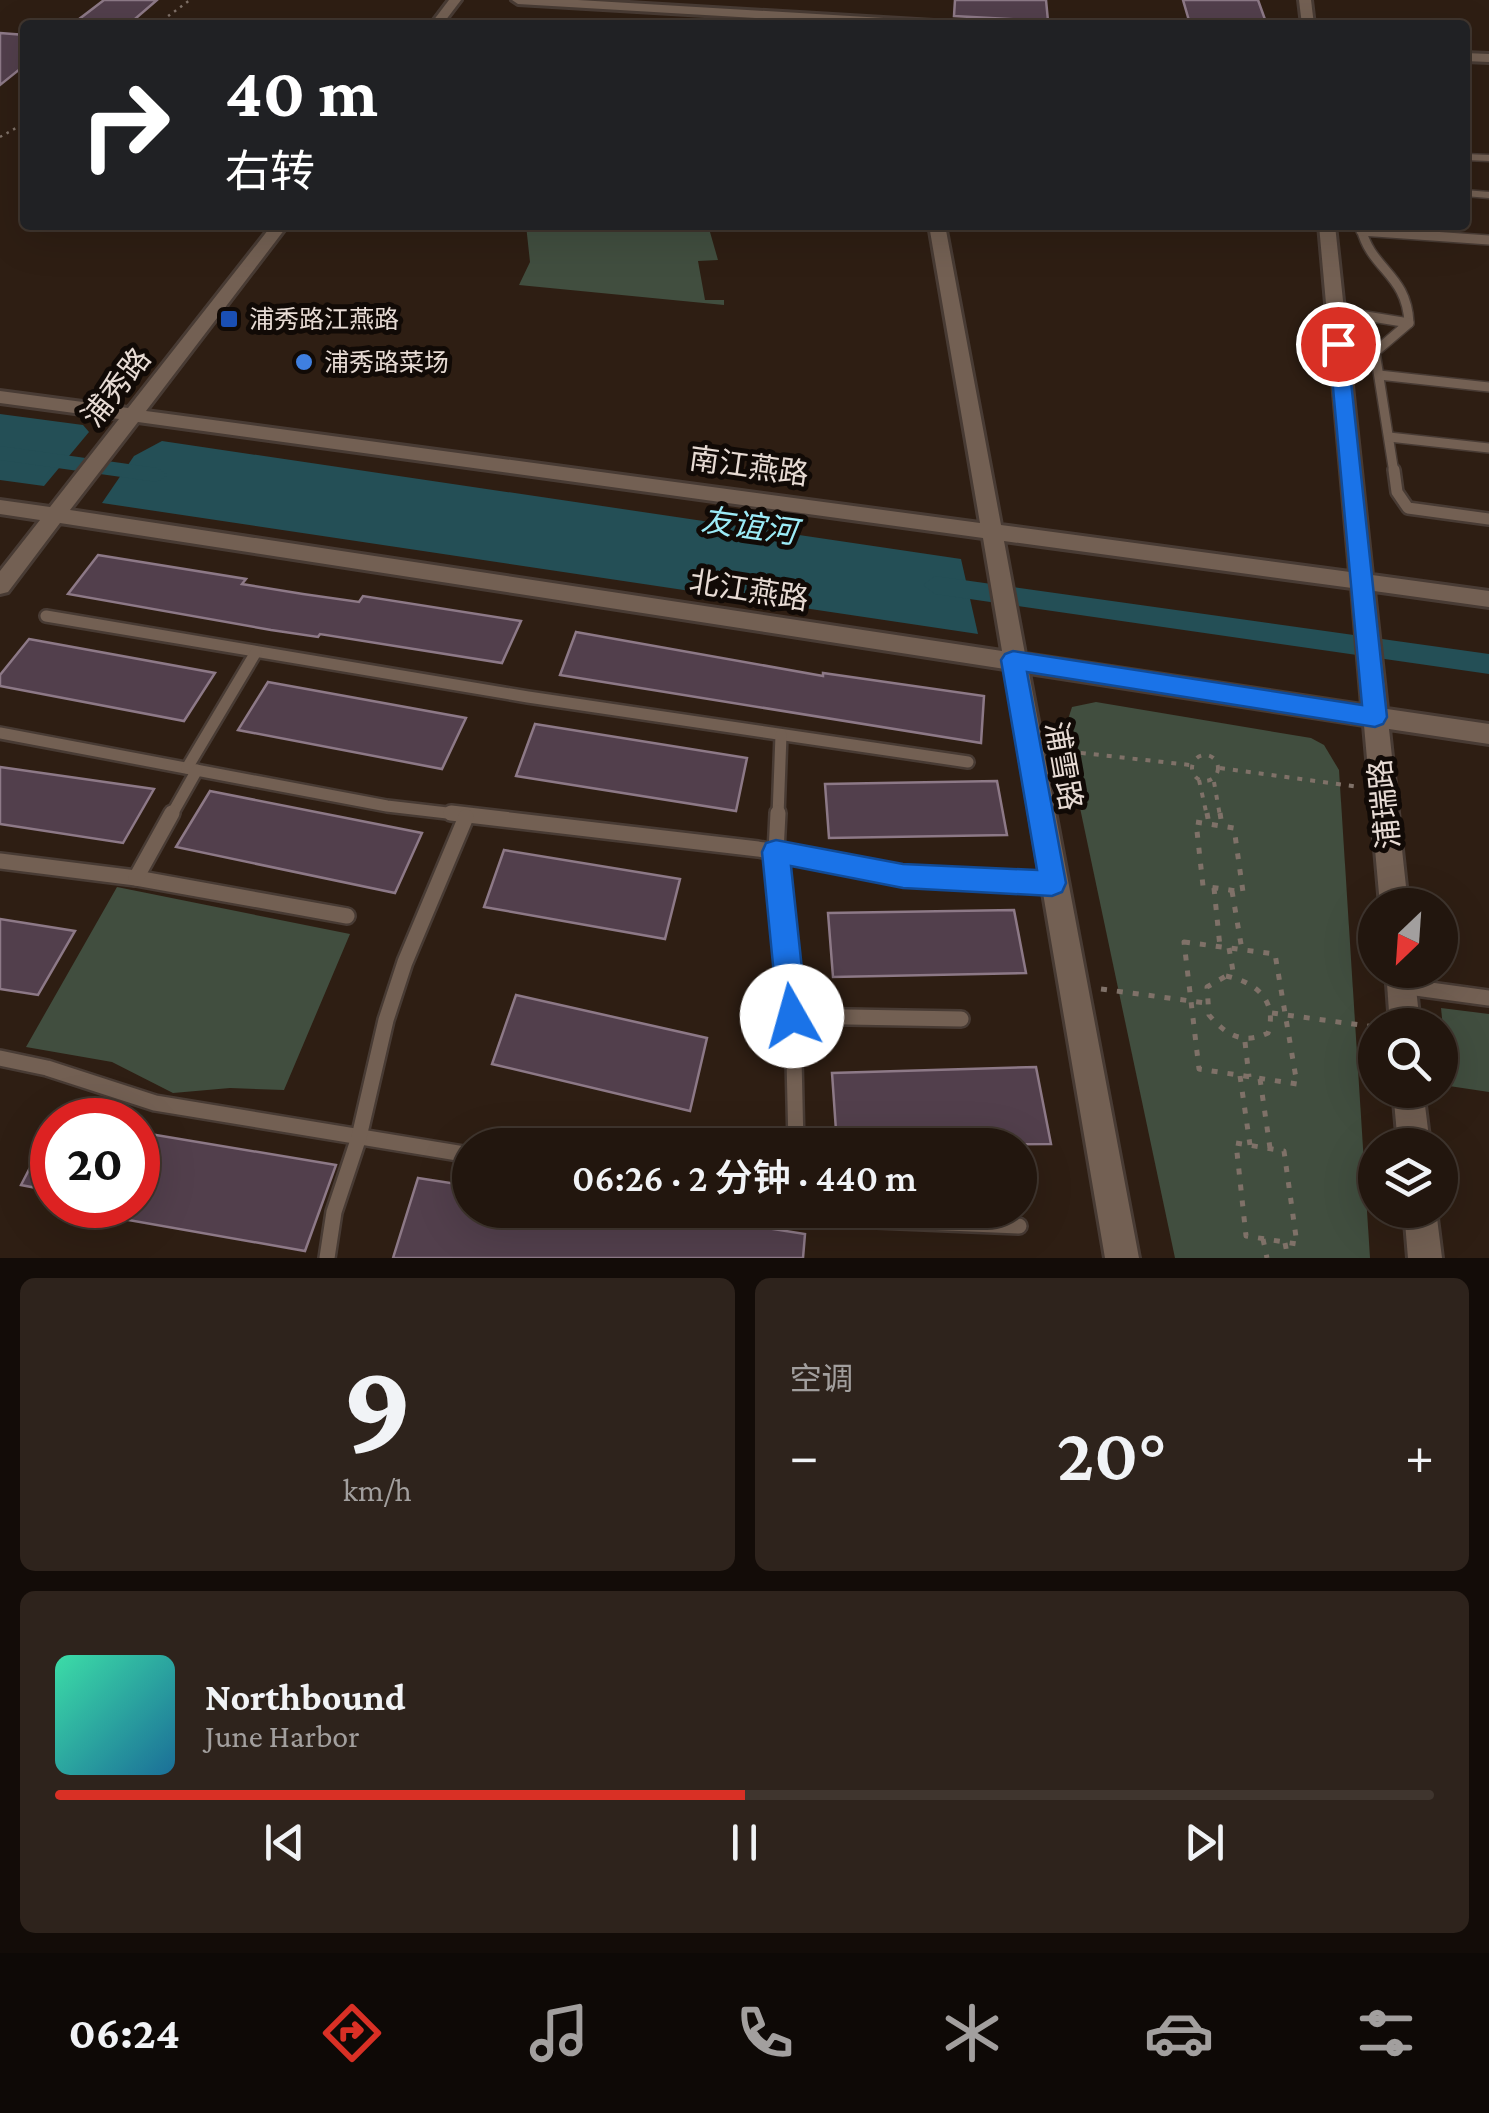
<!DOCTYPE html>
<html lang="zh">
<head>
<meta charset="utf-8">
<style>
  body { margin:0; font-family:"Crimson Pro","Noto Sans SC",serif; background:#2e231c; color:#f1f3f6; height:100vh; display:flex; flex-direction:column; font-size:38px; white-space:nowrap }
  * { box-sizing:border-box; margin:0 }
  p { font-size:32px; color:#a29f9e }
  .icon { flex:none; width:55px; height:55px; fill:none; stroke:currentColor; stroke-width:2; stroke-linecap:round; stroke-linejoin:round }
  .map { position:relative; height:1258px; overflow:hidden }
  .sheet { display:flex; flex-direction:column; gap:20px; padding:20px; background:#130c08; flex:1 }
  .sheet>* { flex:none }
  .banner { position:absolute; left:20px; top:20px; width:1450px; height:210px; border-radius:10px; box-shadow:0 10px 40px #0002,0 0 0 2px #3f352e; background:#202124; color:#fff; overflow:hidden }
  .needle { width:65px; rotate:205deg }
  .tools { position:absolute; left:1358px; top:888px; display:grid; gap:20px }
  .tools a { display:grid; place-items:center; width:100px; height:100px; border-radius:50%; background:#22160e; box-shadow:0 10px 40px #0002,0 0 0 2px #3f352e; font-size:50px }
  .speed { position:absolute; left:30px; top:1098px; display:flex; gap:20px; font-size:50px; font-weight:700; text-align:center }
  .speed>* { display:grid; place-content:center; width:130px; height:130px; border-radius:50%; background:#22160e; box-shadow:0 10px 40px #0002,0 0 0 2px #3f352e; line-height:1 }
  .speed .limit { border:15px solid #d22; background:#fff; color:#111 }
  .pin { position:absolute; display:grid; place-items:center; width:85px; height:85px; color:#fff; margin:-42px; border:5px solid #fff; border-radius:50%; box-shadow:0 2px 10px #0007 }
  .me { position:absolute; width:110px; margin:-55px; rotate:353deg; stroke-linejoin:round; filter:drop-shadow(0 0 8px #0008) }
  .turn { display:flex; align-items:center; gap:35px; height:210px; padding:0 40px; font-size:45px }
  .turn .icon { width:130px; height:130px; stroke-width:2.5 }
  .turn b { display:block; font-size:70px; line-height:85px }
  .big { font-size:75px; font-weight:600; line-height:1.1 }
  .sheet .tile { flex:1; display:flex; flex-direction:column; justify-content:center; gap:15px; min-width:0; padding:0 35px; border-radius:15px; background:#2e231c }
  .sheet .dial { align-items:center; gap:0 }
  .dial b { font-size:130px; line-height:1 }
  .song { display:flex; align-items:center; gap:30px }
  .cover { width:120px; height:120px; border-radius:15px; background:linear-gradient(135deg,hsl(160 70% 55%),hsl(200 70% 35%)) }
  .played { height:10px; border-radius:5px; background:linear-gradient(90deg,#d93025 50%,#3f352e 50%) }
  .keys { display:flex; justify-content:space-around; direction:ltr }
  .heat { display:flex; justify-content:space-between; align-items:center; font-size:55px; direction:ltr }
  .sheet .tiles { flex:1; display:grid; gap:20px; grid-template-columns:1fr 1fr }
  .tile:last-child { grid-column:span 2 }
  .trip { position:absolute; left:452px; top:1128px; width:585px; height:100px; border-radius:50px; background:#22160e; box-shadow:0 10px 40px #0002,0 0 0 2px #3f352e; font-weight:600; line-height:100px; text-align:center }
  .menu { display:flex; height:160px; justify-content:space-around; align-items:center; background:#0e0906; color:#a29f9e }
  .menu .icon { width:70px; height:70px }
  .menu .selected { color:#d93025 }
  .menu b { font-size:45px; color:#f1f3f6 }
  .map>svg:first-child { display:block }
</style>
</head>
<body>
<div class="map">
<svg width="1489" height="1258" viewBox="0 0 1489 1258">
  <rect width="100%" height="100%" fill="#2e1e13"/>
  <g fill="#414e3f">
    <polygon points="526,225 708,225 718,260 698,261 705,300 724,300 724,305 519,285 530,262"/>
    <polygon points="1096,702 1311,738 1324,745 1339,770 1370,1258 1175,1258 1064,732 1072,707"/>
    <polygon points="117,887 350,934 284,1090 230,1088 173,1093 112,1062 26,1047"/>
    <polygon points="1441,1008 1489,1014 1489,1092 1449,1086"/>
  </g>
  <g fill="#244f56">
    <polygon points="0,414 83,425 89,432 44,486 0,480"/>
    <polygon points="162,441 961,559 978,634 102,503 134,456"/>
  </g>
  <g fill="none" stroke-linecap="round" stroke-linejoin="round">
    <g fill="#244f56" fill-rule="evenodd">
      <polygon points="0,446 157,468 168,475 157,482 0,460"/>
      <polygon points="935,576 1489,654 1489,674 935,594 923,585"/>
    </g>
  </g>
  <g fill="#523f4c" stroke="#8d7987" stroke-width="2.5">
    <polygon points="104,0 157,0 128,25 74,23"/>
    <polygon points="955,0 1046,0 1048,21 954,16"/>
    <polygon points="1183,0 1258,0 1267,25 1190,24"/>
    <polygon points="0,33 25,35 25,65 0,85"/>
    <polygon points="98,555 246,579 242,584 303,594 359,602 363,596 521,621 502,663 320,634 318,637 271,630 68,594"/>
    <polygon points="576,632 823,676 823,673 984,696 981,743 560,675"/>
    <polygon points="29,639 215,673 184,721 0,686 0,675"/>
    <polygon points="268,682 466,718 442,769 238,730"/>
    <polygon points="535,724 747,758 736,811 516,776"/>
    <polygon points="0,767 154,789 123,843 0,824"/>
    <polygon points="997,781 1007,835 829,838 825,784"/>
    <polygon points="210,791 422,833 395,893 176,847"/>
    <polygon points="504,850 680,879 665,939 484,907"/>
    <polygon points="1014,910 1026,973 833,977 828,913"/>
    <polygon points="0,919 75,931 38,995 0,989"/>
    <polygon points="516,995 707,1038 690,1111 492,1064"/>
    <polygon points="1036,1067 1051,1144 837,1145 832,1073"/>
    <polygon points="52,1125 52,1191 21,1185"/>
    <polygon points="138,1132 336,1165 305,1251 100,1215 101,1205 138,1205"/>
    <polygon points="418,1178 470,1186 470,1210 614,1210 663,1218 664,1212 805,1234 803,1258 393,1258"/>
  </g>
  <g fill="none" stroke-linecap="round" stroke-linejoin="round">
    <defs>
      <g id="lane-far3">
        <polyline points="1465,157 1489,158"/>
        <polyline points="1465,193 1489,195"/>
      </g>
      <g id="lane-far2">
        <path d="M 1361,228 C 1371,270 1407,274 1409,323"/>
        <polyline points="1361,231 1489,240"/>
        <polyline points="1335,311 1409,323 1375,352 1394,473"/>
        <polyline points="1379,375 1489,387"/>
        <polyline points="1389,437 1489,448"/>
      </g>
      <g id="lane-far1">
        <polyline points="1394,470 1397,492 1408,508 1489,519"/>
        <polyline points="46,616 528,697 968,762"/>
        <polyline points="0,733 387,806 473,816"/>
        <polyline points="187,768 256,652"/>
        <polyline points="171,816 197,770"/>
        <polyline points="778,816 781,735"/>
      </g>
      <g id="lane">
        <polyline points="451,813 758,849 903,876 1052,883"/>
        <polyline points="778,813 776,852 793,1016 796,1145"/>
        <polyline points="0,861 136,878 347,916"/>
        <polyline points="136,878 172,813"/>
        <polyline points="1401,986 1489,998"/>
        <polyline points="793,1016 961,1019"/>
        <polyline points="0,1058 47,1068 155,1103 470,1155"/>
        <polyline points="779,1210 853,1219 1019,1226"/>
        <polyline points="327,1258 334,1212 359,1137 386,1020 405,962 466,817"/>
      </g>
      <g id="street">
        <polygon points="449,0 461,0 442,25 430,25"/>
        <polygon points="512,0 578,0 934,21 940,25 873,25 518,4"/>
        <polygon points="1299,0 1311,0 1314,25 1302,25"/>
        <polygon points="1465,53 1489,54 1489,62 1465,61"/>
        <path d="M 272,225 L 288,225 L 146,411 L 980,523 L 929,225 L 945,225 L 1001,525 L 1350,572 L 1319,225 L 1335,225 L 1372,575 L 1489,591 L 1489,607 L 1374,591 L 1387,709 L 1489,724 L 1489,744 L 1389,729 L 1408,905 L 1380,905 L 1364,725 L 1029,673 L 1139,1258 L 1105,1258 L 1005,669 L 60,523 L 8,592 L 0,594 L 0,571 L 40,520 L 0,514 L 0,500 L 50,507 L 119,419 L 0,403 L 0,391 L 128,408 ZM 138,422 L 983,538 L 1002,651 L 70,510 ZM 1004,541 L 1352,588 L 1362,705 L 1025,654 Z"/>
        <polygon points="1386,970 1414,970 1420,1025 1390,1025"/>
        <polygon points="1393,1090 1423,1090 1430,1145 1398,1145"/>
        <polygon points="1404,1210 1436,1210 1442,1258 1408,1258"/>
      </g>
    </defs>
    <use href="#lane-far3" stroke="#483b34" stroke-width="9"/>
    <use href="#lane-far2" stroke="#483b34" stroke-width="12"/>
    <use href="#lane-far1" stroke="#483b34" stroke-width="16"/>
    <use href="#lane" stroke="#483b34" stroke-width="20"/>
    <use href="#street" stroke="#483b34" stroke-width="6"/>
    <g stroke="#7f7168" stroke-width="2.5" stroke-dasharray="2.5 5" stroke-linecap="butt">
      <polyline points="156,25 190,0"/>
      <polyline points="0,137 25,123"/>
    </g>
    <g stroke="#7f7168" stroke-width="4" stroke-dasharray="5 8" stroke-linecap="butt">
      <polyline points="1055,750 1190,765"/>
      <circle cx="1205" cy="768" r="13"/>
      <polyline points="1220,768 1359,787"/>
      <polyline points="1199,780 1207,816"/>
      <polyline points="1214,782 1220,816"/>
    </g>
    <g stroke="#7f7168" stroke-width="5" stroke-dasharray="6 10" stroke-linecap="butt">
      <polyline points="1207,813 1209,824"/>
      <polyline points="1220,813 1222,826"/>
      <polygon points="1196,822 1234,828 1243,892 1203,886"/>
      <polyline points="1214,888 1220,947"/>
      <polyline points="1232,891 1242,950"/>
      <polygon points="1184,942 1275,954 1297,1084 1199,1069"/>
      <polyline points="1229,948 1234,977"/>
      <path d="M 1226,976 C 1256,982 1278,1001 1268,1033 C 1243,1045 1226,1035 1209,1015 L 1207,987 Z"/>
      <polyline points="1101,989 1206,1003"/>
      <polyline points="1272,1013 1375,1027"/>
      <polyline points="1245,1042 1249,1077"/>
      <polyline points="1240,1076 1250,1145"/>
      <polyline points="1260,1079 1270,1148"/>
      <polygon points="1236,1143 1284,1151 1297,1244 1246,1236"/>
      <polyline points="1263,1239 1267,1258"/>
      <polyline points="1285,1243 1288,1258"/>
    </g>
    <use href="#lane-far3" stroke="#736053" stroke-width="6"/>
    <use href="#lane-far2" stroke="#736053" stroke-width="9"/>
    <use href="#lane-far1" stroke="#736053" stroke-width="11"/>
    <use href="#lane" stroke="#736053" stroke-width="15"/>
    <use href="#street" fill="#736053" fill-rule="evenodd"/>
  </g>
  <polygon fill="#1a73e8" stroke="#114b97" stroke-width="2.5" points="1338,339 1347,344 1387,717 1383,724 1375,727 1027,672 1066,883 1062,892 1052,896 903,888 791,866 807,1016 803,1026 792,1030 782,1026 778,1016 762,852 766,843 776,840 903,864 1037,870 1001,660 1005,654 1013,651 1362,705 1329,344"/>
  <rect fill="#1a4fb4" stroke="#110a06" stroke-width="4" x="219" y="309" width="20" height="20" rx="5"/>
  <circle fill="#3f7fe0" stroke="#110a06" stroke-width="4" cx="304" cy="362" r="10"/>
  <g text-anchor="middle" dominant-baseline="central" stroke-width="10" stroke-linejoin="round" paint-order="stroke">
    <g font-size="25" fill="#e7dbd4" stroke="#110a06" text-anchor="start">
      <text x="249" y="319">浦秀路江燕路</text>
      <text x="324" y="362">浦秀路菜场</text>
    </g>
    <g font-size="30" fill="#e7dbd4" stroke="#110a06">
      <text transform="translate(116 387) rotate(-52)">浦秀路</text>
      <text transform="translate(749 466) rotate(8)">南江燕路</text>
      <text transform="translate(749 590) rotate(9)">北江燕路</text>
      <text transform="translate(1064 766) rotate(80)">浦雪路</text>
      <text transform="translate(1384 804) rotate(-96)">浦瑞路</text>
    </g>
    <g font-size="32" font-style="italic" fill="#9cebf7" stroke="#110a06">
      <text transform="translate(749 526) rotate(8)">友谊河</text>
    </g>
  </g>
</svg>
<div class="tools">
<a><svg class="needle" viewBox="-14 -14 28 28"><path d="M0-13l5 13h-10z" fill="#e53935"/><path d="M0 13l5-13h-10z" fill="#a29f9e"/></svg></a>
<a><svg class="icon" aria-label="search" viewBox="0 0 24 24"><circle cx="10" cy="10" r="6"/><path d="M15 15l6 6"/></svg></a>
<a><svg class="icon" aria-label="layers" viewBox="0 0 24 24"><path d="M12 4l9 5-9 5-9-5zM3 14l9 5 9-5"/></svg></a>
</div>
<div class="speed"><div class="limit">20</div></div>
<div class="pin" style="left:1338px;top:344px;background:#d93025"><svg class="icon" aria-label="arrive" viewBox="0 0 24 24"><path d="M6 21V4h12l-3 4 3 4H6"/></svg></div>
<svg class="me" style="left:792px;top:1016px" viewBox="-20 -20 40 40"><circle r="19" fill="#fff"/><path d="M0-13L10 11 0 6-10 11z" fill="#1a73e8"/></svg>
<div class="trip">06:26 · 2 分钟 · 440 m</div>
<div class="banner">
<div class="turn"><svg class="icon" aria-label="right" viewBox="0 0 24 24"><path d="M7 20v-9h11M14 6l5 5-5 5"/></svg><div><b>40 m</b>右转</div></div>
</div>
</div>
<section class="sheet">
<div class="tiles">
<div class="tile dial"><b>9</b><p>km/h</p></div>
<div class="tile"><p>空调</p>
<div class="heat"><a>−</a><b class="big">20°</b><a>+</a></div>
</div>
<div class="tile">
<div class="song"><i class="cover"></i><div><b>Northbound</b><p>June Harbor</p></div></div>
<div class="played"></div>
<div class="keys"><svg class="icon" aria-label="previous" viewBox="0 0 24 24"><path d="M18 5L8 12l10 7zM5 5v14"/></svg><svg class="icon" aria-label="pause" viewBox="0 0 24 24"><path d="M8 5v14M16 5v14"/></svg><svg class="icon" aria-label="next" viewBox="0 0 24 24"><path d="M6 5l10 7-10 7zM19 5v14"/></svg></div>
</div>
</div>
</section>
<nav class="menu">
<b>06:24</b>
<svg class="icon selected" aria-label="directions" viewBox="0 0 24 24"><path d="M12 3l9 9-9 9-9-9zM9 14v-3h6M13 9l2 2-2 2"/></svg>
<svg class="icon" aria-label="music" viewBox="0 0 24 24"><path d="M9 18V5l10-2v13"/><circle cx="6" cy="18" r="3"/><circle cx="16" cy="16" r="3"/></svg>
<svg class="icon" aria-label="phone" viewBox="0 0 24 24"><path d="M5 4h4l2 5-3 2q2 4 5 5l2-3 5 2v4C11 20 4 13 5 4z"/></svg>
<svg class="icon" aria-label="climate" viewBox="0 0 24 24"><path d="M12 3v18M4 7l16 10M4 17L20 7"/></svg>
<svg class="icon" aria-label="car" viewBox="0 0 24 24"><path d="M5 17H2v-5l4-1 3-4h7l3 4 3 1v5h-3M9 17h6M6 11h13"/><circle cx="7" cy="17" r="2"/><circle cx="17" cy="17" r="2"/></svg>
<svg class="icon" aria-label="filters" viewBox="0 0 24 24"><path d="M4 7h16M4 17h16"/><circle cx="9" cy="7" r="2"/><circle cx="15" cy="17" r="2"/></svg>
</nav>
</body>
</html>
